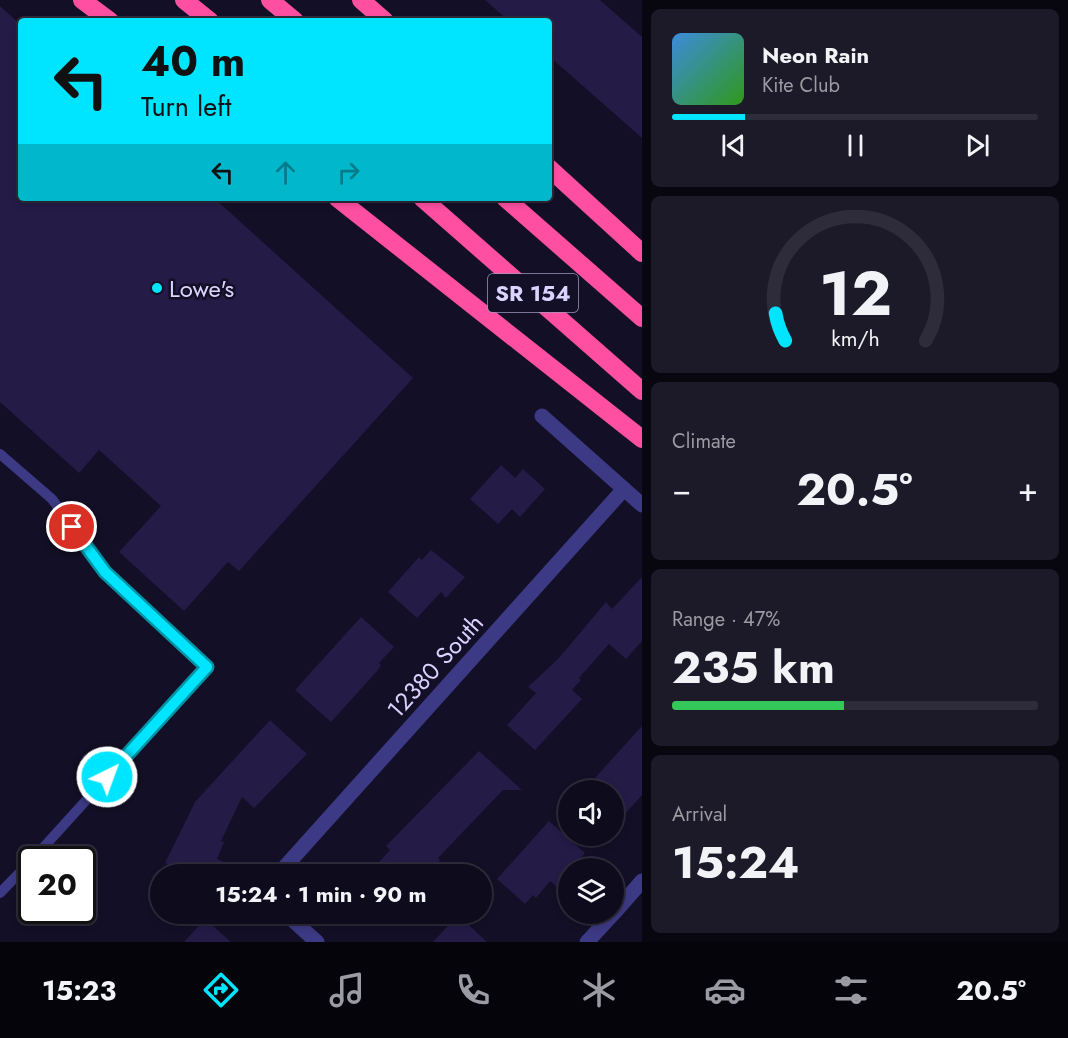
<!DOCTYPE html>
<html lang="en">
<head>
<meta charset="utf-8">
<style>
  body { margin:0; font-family:Jost,sans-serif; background:#1c1929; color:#f1f3f6; height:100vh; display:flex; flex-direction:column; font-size:22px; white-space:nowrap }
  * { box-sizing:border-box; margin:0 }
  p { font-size:20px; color:#9b9ba3 }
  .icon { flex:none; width:33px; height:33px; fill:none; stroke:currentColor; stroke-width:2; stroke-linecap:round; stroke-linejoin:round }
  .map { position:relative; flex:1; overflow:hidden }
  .drawer { display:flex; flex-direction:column; gap:9px; padding:9px; background:#08060f; width:426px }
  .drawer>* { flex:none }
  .banner { position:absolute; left:18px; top:18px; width:534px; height:183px; border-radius:6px; box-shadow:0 3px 9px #0003,0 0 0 2px #2e2b3b; background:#00e5ff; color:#111; overflow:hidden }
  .buttons { position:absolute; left:558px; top:780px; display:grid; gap:12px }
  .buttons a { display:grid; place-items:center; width:66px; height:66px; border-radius:50%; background:#0e0b1c; box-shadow:0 3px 9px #0003,0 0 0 2px #2e2b3b; font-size:30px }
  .speed { position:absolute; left:18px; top:846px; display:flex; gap:12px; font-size:30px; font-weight:700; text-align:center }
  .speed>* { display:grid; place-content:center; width:78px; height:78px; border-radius:50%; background:#0e0b1c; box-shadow:0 3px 9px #0003,0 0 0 2px #2e2b3b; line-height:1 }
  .speed .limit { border:3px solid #111; border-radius:9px; background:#fff; color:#111 }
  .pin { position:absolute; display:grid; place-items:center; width:51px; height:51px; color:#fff; margin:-26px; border:3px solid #fff; border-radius:50%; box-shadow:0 2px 6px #0007 }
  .me { position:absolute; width:66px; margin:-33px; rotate:42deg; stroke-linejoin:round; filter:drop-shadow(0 0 4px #0008) }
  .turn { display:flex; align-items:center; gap:21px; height:126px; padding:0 24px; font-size:27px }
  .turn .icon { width:78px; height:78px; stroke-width:2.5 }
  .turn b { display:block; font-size:42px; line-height:51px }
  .lanes { display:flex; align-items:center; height:57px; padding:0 24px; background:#0003; justify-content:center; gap:30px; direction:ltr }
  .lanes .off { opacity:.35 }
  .big { font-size:45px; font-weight:700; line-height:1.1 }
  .drawer .card { flex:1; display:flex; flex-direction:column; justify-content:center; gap:9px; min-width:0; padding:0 21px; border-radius:9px; background:#1c1929 }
  .drawer .dial { align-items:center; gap:0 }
  .dial svg { height:156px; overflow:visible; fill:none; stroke:#2e2b3b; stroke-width:7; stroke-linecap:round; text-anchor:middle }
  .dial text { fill:#f1f3f6; stroke:none }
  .song { display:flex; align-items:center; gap:18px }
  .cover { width:72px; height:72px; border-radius:9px; background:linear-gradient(135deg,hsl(210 70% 55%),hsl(110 70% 35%)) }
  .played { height:6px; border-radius:3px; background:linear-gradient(90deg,#00e5ff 20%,#2e2b3b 20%) }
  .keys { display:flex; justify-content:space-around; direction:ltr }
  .heat { display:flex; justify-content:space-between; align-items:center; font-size:33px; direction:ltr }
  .charge { height:9px; border-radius:4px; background:linear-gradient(90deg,#34c759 47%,#2e2b3b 0) }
  .trip { position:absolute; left:150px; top:864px; width:342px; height:60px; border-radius:30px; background:#0e0b1c; box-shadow:0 3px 9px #0003,0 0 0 2px #2e2b3b; font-weight:700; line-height:60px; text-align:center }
  .tab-bar { display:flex; height:96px; justify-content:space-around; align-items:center; background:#06040b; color:#9b9ba3 }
  .tab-bar .icon { width:42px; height:42px }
  .tab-bar .on { color:#00e5ff }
  .tab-bar b { font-size:27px; color:#f1f3f6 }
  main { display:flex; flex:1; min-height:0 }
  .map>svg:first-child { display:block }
</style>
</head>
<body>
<main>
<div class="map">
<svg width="642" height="942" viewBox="0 0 642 942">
  <rect width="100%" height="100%" fill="#130f26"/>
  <g fill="#241b47">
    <polygon points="485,0 600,0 642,37 642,138 549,56 549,21 509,21"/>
    <polygon points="0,6 21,25 21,198 214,198 413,378 239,571 228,562 184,611 119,552 161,506 99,450 79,473 0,402"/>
    <polygon points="501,465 515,478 523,469 545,489 520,517 512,509 498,524 470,499"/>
    <polygon points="431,550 465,577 446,598 441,592 417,618 388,592 419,557 422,560"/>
    <polygon points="642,577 642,641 626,659 609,644 579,678 581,680 572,690 582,699 535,750 507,725 536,693 528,687 558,659 606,602 612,609"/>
    <polygon points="361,617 394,647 379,663 381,665 378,670 331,722 295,690"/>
    <polygon points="270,720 307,754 254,808 242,797 221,841 224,842 217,859 251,874 167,874 171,866 165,863 195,802"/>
    <polygon points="642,726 642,795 624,815 614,806 614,790 584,790"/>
    <polygon points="479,751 522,790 503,790 438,858 440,860 427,874 368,874 390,850 386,846"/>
    <polygon points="549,821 585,853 573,868 568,868 568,874 557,887 550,881 536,898 533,895 525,904 497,879"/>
    <polygon points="458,915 487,942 433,942"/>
    <polygon points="205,919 231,942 184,942"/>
  </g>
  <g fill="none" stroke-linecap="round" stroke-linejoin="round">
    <g stroke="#3d3a85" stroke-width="10">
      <polyline points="0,454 52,499 105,572 207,667 32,860"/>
      <polyline points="0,893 32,860"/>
    </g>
    <g stroke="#3d3a85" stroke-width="15">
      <polyline points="542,416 642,505"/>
      <polyline points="282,874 283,869 624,489"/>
      <polyline points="614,913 642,881"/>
      <polyline points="286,914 317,942"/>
      <polyline points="587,942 613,914"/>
    </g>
    <g stroke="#ff4fa3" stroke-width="18">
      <polyline points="82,0 110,21"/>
      <polyline points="184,0 210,21"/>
      <polyline points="270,0 295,21"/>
      <polyline points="361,0 385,21"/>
      <polyline points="549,168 642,253"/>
      <polyline points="337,198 642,439"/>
      <polyline points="422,198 642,391"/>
      <polyline points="505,198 642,318"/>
    </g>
  </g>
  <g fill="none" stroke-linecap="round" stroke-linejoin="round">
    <defs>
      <polyline id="route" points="72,527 105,572 207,667 107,777"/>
    </defs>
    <use href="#route" stroke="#0095a6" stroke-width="15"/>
    <use href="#route" stroke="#00e5ff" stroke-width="10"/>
  </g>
  <circle fill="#00e5ff" stroke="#130f26" stroke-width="2" cx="157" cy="288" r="6"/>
  <g text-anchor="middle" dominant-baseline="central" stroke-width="5" stroke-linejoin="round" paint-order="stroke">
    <rect fill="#130f26" stroke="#9e99be" stroke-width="1.5" x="488" y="274" width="90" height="38" rx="4.5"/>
    <g font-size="22" font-weight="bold" fill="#d9d4ff">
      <text x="533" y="293">SR 154</text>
    </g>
    <g font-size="24" fill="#d9d4ff" stroke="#130f26" text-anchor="start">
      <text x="169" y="288">Lowe's</text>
    </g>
    <g font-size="24" fill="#d9d4ff" stroke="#130f26">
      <text transform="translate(435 666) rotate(-48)">12380 South</text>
    </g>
  </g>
</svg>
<div class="buttons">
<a><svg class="icon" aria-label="sound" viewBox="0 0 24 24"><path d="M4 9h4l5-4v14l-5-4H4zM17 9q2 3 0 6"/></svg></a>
<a><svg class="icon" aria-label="layers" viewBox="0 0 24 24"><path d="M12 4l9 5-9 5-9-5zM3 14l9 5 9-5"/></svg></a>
</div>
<div class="speed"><div class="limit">20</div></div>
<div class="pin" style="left:72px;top:527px;background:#d93025"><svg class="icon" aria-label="arrive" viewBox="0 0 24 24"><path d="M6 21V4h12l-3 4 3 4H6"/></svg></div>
<svg class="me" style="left:107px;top:777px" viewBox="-20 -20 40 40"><circle r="17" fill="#00e5ff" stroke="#fff" stroke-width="3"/><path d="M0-11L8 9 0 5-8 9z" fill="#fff"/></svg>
<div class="trip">15:24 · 1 min · 90 m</div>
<div class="banner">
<div class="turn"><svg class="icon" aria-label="left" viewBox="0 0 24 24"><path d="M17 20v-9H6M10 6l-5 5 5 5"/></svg><div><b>40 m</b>Turn left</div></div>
<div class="lanes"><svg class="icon" aria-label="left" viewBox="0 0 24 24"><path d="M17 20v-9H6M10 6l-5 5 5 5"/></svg><svg class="icon off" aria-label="ahead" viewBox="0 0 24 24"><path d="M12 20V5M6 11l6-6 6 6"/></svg><svg class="icon off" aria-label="right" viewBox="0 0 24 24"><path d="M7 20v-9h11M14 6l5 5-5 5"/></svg></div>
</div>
</div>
<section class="drawer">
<div class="card">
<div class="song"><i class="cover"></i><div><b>Neon Rain</b><p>Kite Club</p></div></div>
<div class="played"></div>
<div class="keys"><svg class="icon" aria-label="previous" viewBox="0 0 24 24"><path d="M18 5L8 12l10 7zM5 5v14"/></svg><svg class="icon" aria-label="pause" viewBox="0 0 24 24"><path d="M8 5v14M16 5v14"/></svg><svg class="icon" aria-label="next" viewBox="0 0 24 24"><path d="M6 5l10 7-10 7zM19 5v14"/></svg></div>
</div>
<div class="card dial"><svg viewBox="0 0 100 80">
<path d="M14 69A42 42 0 1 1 86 69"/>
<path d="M14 69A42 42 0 0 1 9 55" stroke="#00e5ff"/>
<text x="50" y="56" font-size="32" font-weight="700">12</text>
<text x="50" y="72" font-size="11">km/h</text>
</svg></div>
<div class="card"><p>Climate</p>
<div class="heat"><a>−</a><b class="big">20.5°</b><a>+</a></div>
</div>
<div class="card"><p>Range · 47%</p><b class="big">235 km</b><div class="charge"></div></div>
<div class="card"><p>Arrival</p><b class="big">15:24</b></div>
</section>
</main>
<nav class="tab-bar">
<b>15:23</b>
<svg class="icon on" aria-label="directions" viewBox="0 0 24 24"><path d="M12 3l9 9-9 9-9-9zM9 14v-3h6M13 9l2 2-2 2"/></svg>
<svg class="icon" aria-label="music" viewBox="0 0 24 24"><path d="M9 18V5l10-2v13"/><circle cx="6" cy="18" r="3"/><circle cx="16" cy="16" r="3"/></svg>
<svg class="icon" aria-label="phone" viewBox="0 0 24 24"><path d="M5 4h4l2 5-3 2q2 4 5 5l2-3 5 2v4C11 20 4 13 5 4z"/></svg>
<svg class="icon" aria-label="climate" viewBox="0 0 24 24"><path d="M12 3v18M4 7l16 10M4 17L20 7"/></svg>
<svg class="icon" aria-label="car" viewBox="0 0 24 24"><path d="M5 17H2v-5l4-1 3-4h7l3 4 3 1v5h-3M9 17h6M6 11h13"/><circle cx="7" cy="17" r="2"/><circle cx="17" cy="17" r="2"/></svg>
<svg class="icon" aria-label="filters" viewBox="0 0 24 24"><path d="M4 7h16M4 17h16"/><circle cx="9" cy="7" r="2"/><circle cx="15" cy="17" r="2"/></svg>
<b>20.5°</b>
</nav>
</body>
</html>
